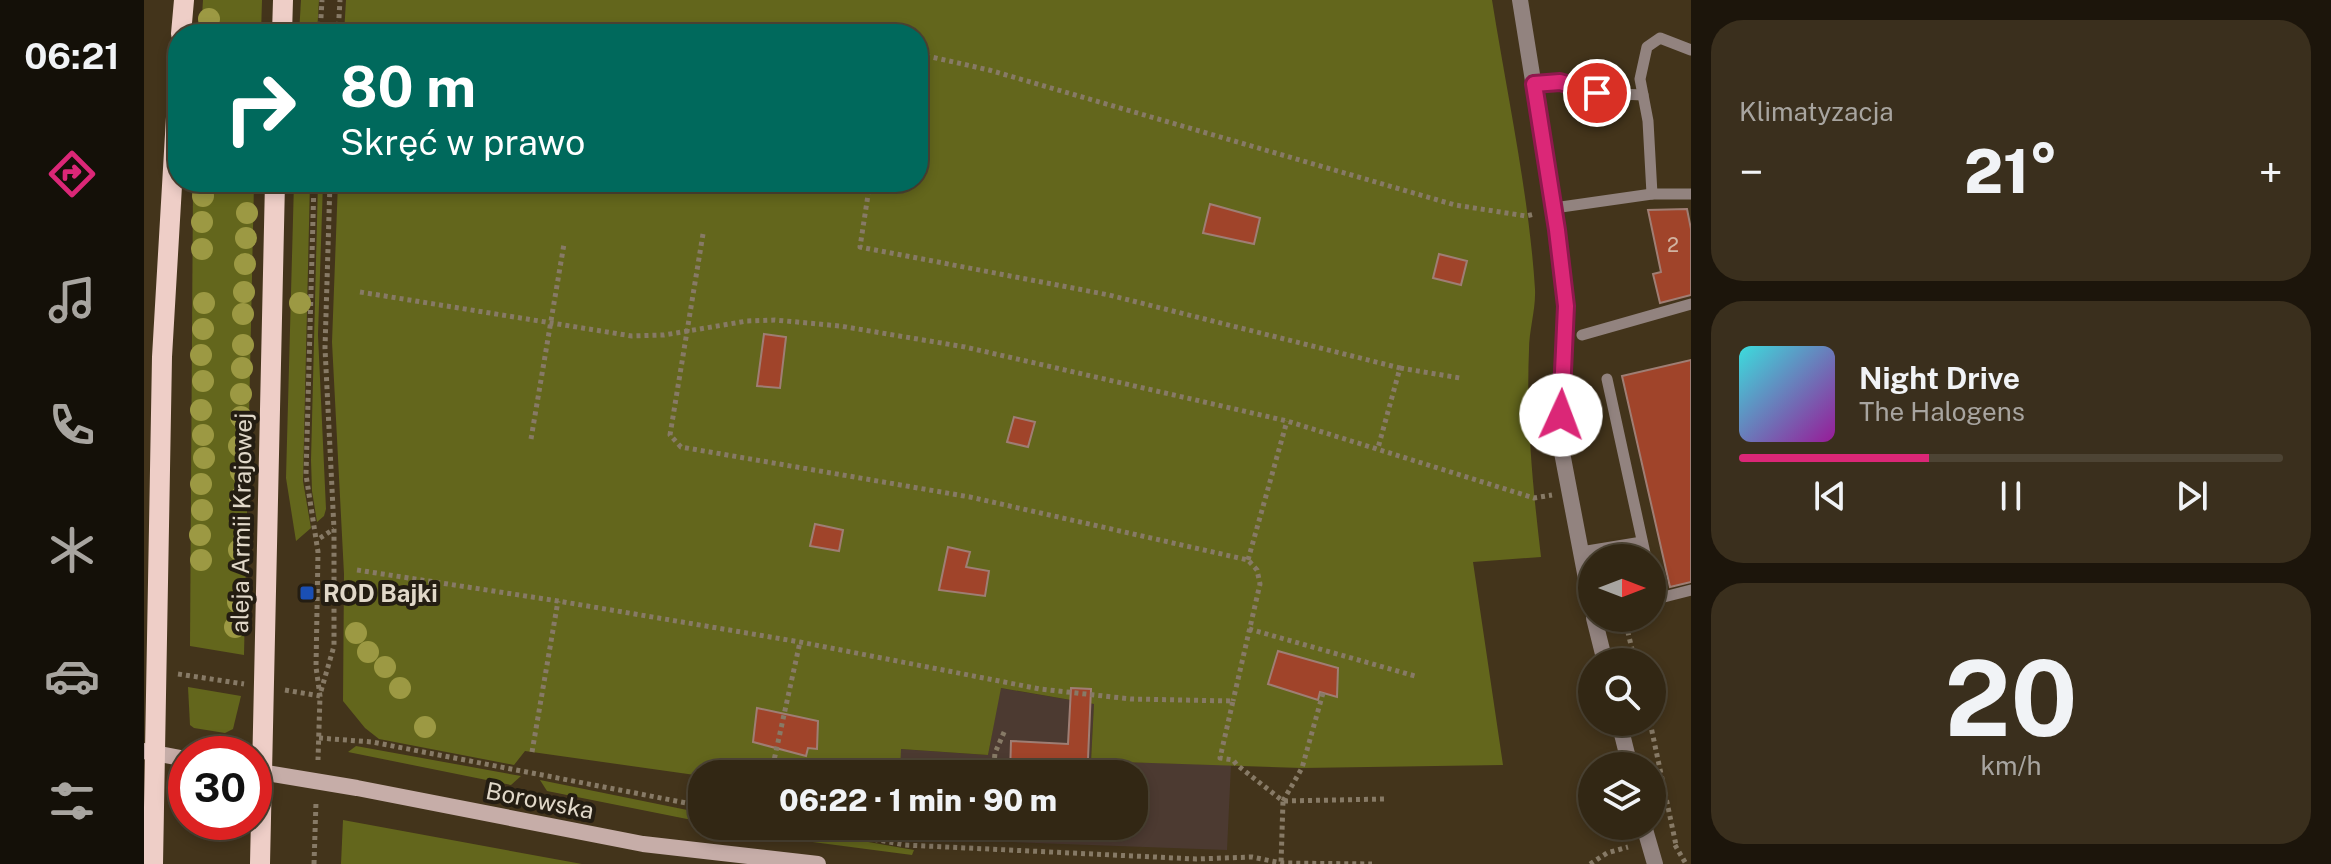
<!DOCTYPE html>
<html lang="pl">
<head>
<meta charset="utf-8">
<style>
  body { margin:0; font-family:"Public Sans",sans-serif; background:#3a2f1d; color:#f1f3f6; height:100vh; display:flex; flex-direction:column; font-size:30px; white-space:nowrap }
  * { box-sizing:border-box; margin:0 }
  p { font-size:26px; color:#a8a5a0 }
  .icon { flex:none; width:44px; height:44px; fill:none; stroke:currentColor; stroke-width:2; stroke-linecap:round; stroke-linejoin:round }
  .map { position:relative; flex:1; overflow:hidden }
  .details { display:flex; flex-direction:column; gap:20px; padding:20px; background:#1c150b; width:640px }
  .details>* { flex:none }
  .guide { position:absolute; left:24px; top:24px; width:760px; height:168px; border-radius:32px; box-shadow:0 4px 12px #0003,0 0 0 2px #4d4434; background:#00695c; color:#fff; overflow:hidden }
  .needle { width:52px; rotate:90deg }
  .fabs { position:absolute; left:1434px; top:544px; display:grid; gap:16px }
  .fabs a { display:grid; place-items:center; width:88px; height:88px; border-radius:50%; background:#322714; box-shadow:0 4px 12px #0003,0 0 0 2px #4d4434; font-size:40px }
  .speed { position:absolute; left:24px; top:736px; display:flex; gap:16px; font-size:40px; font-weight:700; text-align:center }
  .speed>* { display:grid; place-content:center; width:104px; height:104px; border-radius:50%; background:#322714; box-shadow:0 4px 12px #0003,0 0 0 2px #4d4434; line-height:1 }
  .speed .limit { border:12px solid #d22; background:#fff; color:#111 }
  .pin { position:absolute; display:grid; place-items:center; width:68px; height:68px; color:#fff; margin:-34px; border:4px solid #fff; border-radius:50%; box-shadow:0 2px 8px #0007 }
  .me { position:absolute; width:88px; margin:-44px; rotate:2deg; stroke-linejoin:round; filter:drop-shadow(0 0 6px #0008) }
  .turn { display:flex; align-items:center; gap:28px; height:168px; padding:0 40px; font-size:36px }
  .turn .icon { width:104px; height:104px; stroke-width:2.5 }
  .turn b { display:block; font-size:56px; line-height:68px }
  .big { font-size:60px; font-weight:800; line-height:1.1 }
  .details .card { flex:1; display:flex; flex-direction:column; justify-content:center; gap:12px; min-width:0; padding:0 28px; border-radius:32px; background:#3a2f1d }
  .details .dial { align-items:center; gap:0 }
  .dial b { font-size:104px; line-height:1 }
  .song { display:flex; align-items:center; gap:24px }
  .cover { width:96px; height:96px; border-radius:12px; background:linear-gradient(135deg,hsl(180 70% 55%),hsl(300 70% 35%)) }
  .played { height:8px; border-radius:4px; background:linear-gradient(90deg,#db2777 35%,#4d4434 35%) }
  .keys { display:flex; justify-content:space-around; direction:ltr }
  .heat { display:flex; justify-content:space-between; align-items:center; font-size:44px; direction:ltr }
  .trip { position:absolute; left:544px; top:760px; width:460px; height:80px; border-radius:32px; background:#322714; box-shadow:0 4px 12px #0003,0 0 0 2px #4d4434; font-weight:800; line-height:80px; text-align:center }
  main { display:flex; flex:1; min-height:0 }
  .tabs { display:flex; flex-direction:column; width:144px; justify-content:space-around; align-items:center; background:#141008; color:#a8a5a0 }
  .tabs .icon { width:56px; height:56px }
  .tabs .active { color:#db2777 }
  .tabs b { font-size:36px; color:#f1f3f6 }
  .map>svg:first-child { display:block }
</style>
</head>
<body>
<main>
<nav class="tabs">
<b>06:21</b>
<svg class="icon active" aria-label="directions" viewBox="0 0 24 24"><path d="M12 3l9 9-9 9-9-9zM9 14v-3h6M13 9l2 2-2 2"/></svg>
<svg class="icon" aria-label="music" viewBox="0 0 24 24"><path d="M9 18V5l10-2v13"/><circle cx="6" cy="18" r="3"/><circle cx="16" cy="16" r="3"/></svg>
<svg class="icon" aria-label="phone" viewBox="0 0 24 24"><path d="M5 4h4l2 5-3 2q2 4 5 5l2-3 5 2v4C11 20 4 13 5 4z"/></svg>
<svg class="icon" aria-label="climate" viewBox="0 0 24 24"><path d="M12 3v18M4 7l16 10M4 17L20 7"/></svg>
<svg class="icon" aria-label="car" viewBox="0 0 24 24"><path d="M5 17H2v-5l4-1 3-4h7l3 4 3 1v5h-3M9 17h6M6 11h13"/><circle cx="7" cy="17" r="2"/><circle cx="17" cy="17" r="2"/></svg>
<svg class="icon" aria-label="filters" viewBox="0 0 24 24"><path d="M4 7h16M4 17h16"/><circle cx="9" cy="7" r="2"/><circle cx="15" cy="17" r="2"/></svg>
</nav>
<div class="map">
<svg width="1547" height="864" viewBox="0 0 1547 864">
  <rect width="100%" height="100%" fill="#43341b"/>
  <polygon fill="#4c3a31" points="856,688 950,704 947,761 1087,765 1083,850 758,838 757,826 990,826 990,774 756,774 756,749 844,755"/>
  <g fill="#63661c">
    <polygon points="59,0 118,0 117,34 57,34"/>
    <polygon points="157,0 175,0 173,34 155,34"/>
    <path d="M 202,0 L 1348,0 C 1363,94 1385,195 1391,289 C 1392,309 1385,330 1385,350 C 1382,419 1389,489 1397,557 L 1329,562 L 1359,765 L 1158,768 L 947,761 L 950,704 L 857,688 L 844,755 L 757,749 L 756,774 L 558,774 L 558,776 L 381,751 L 370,765 L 235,739 L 221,728 L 199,701 L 200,574 L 188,342 L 194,182 L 774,182 L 774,34 L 200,34 Z"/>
    <polygon points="49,182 110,182 100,655 46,646"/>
    <polygon points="150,182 166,182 159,481 167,528 152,541 142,478"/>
    <polygon points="174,182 179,182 174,335 182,509 180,516 173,522 168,491 167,460"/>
    <polygon points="44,687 97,696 89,729 81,733 50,728 46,725"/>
    <polygon points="212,746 377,776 367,785 204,752"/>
    <polygon points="396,780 558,813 558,822 403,791"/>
    <polygon points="199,820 438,864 197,864"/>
    <polygon points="581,826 633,826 770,850 768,855 661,841"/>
  </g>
  <g fill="#a0442a" stroke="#9f7e74" stroke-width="2">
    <polygon points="1066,204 1116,218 1110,244 1059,233"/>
    <polygon points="1543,209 1547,229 1547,295 1516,303 1509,274 1517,272 1504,210"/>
    <polygon points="1295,254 1323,261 1317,285 1289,278"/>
    <polygon points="620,334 642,337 636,388 613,386"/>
    <polygon points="1547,360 1547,582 1526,587 1478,376"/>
    <polygon points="870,417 891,422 884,447 863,442"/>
    <polygon points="671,524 699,530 695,551 666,546"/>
    <polygon points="804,547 826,552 822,567 845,571 841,596 795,590"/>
    <polygon points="1134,651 1194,668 1193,697 1176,692 1174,700 1124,684"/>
    <polygon points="927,688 947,689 944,759 931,759 931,774 866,774 867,741 924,744"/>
    <polygon points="613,708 674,721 673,749 664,748 662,756 609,742"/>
  </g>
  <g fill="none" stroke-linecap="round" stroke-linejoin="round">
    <g stroke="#877a66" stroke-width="5" stroke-dasharray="4 4" stroke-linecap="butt">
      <polyline points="224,25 291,34"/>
      <polyline points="176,34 178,0"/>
      <polyline points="194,34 196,0"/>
      <polyline points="669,34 670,31 682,34"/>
      <polyline points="774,54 845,70 1311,205 1382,216 1391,214"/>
      <polyline points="170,182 162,475 174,552 172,667 176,696 174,760"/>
      <polyline points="726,182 716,247 965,295 1256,368 1234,448"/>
      <polyline points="559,234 526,435 537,447 826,497 1104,560 1113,570 1116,584 1089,701"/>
      <polyline points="216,292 488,336 520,335 603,321 631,320 696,326 821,347 1143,421 1390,498 1408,495"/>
      <polyline points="1256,368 1316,378"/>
      <polyline points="387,439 420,244"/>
      <polyline points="176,538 190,529"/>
      <polyline points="1104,560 1143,421"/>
      <polyline points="213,570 414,601 656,642 896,689 987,699 1089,701 1076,758 1089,760 1093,765 1139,801 1137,864"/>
      <polyline points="1476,618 1482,624 1491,662"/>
      <polyline points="1105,629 1271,676"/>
      <polyline points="34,674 100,684"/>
      <polyline points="141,690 176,696"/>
      <polyline points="177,691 190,646 190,529 181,348 186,182"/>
      <polyline points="1506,722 1532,845"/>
      <polyline points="175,738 228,742 558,806"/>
      <polyline points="388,752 414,601"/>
      <polyline points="627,774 656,642"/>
      <polyline points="849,774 851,753 861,730"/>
      <polyline points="1139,801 1158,768 1179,693"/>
      <polyline points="1140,801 1242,799"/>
      <polyline points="659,826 761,845 1052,859 1108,857 1137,863 1228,864"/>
      <polyline points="1531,845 1542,864"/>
      <polyline points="170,864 172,802"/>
      <polyline points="1446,864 1463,853 1484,847"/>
    </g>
    <g stroke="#92837f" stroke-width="11">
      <polyline points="1390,84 1405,81 1453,93 1499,95"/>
      <polyline points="1508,194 1504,121 1496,79 1503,47 1516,38 1547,50"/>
      <polyline points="1410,208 1508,194 1547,194"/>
      <polyline points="1438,335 1547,304"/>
      <polyline points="1463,379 1502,558"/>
      <polyline points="1437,552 1498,542"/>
      <polyline points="1508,581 1521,596"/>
      <polyline points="1508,600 1547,590"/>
    </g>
    <g stroke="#92837f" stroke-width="16">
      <polyline points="1376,0 1413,230 1422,306 1416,442 1448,610"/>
      <polyline points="1450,618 1461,662"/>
      <polyline points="1475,722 1486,766"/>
      <polyline points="1500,826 1511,864"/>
    </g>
    <g stroke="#c6ada8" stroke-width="16">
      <polyline points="0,751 42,759"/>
      <polyline points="110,771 213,788 499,844 674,864"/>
    </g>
    <g stroke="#eecec7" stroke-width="20">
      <polyline points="37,34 40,0"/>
      <polyline points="138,34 139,0"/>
      <polyline points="9,864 18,357 34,83"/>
      <polyline points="116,864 131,182"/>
    </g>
  </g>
  <g fill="#9c9943">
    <circle cx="65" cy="19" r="11"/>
    <circle cx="59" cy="196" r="11"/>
    <circle cx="103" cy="213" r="11"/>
    <circle cx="58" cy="222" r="11"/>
    <circle cx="102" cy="238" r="11"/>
    <circle cx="58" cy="249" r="11"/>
    <circle cx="101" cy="264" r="11"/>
    <circle cx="100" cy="292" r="11"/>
    <circle cx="60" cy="303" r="11"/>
    <circle cx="156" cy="303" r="11"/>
    <circle cx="99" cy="314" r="11"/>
    <circle cx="59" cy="329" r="11"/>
    <circle cx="99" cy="345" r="11"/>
    <circle cx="57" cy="355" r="11"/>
    <circle cx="98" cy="368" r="11"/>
    <circle cx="59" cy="381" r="11"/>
    <circle cx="97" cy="394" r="11"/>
    <circle cx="57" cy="410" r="11"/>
    <circle cx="97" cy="417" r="11"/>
    <circle cx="59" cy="435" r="11"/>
    <circle cx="95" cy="446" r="11"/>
    <circle cx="60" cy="458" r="11"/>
    <circle cx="97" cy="472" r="11"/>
    <circle cx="57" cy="484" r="11"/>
    <circle cx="96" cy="498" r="11"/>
    <circle cx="58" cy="510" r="11"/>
    <circle cx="56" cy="535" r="11"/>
    <circle cx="95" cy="550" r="11"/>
    <circle cx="57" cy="560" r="11"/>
    <circle cx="94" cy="602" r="11"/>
    <circle cx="91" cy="627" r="11"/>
    <circle cx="212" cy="633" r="11"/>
    <circle cx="224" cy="652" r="11"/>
    <circle cx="241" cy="667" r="11"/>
    <circle cx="256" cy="688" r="11"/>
    <circle cx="281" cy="727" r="11"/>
  </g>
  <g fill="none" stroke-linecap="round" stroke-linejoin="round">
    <defs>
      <polyline id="route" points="1417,415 1422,306 1413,230 1390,84 1416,82 1453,93"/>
    </defs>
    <use href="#route" stroke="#8e194d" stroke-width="20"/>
    <use href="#route" stroke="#db2777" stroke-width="14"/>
  </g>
  <rect fill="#1a4fb4" stroke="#241d12" stroke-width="3" x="155" y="585" width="16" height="16" rx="4"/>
  <g text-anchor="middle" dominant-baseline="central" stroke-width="8" stroke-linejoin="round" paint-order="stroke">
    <g font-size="20" fill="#d1b3a1">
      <text x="1529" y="245">2</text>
    </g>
    <g font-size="24" fill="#e1d8c9" stroke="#241d12">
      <text transform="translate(97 523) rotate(-89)">aleja Armii Krajowej</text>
      <text transform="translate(396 800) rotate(11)">Borowska</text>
    </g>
    <g font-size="24" font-weight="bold" fill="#e1d8c9" stroke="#241d12" text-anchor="start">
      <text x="179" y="593">ROD Bajki</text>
    </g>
  </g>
</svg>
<div class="fabs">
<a><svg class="needle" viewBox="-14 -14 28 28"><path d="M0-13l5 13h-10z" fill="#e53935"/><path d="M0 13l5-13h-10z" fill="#a8a5a0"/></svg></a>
<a><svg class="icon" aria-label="search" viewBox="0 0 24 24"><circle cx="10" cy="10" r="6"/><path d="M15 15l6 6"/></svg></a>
<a><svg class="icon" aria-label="layers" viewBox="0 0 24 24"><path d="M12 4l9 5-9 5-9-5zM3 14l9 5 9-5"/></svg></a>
</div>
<div class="speed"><div class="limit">30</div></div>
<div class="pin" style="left:1453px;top:93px;background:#d93025"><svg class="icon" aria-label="arrive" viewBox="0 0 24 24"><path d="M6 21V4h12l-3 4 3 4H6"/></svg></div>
<svg class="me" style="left:1417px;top:415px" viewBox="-20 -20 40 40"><circle r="19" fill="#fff"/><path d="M0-13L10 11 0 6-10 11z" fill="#db2777"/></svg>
<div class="trip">06:22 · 1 min · 90 m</div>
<div class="guide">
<div class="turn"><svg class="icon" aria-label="right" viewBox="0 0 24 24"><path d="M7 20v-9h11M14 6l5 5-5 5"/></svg><div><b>80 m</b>Skręć w prawo</div></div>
</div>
</div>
<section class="details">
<div class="card"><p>Klimatyzacja</p>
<div class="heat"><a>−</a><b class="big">21°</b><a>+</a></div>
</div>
<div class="card">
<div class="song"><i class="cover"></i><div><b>Night Drive</b><p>The Halogens</p></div></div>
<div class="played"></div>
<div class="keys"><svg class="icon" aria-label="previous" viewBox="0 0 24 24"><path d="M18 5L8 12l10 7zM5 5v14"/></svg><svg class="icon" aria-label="pause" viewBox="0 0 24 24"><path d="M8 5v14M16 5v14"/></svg><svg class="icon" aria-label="next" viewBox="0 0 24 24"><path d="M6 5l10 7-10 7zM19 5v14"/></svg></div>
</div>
<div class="card dial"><b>20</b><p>km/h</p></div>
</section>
</main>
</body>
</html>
